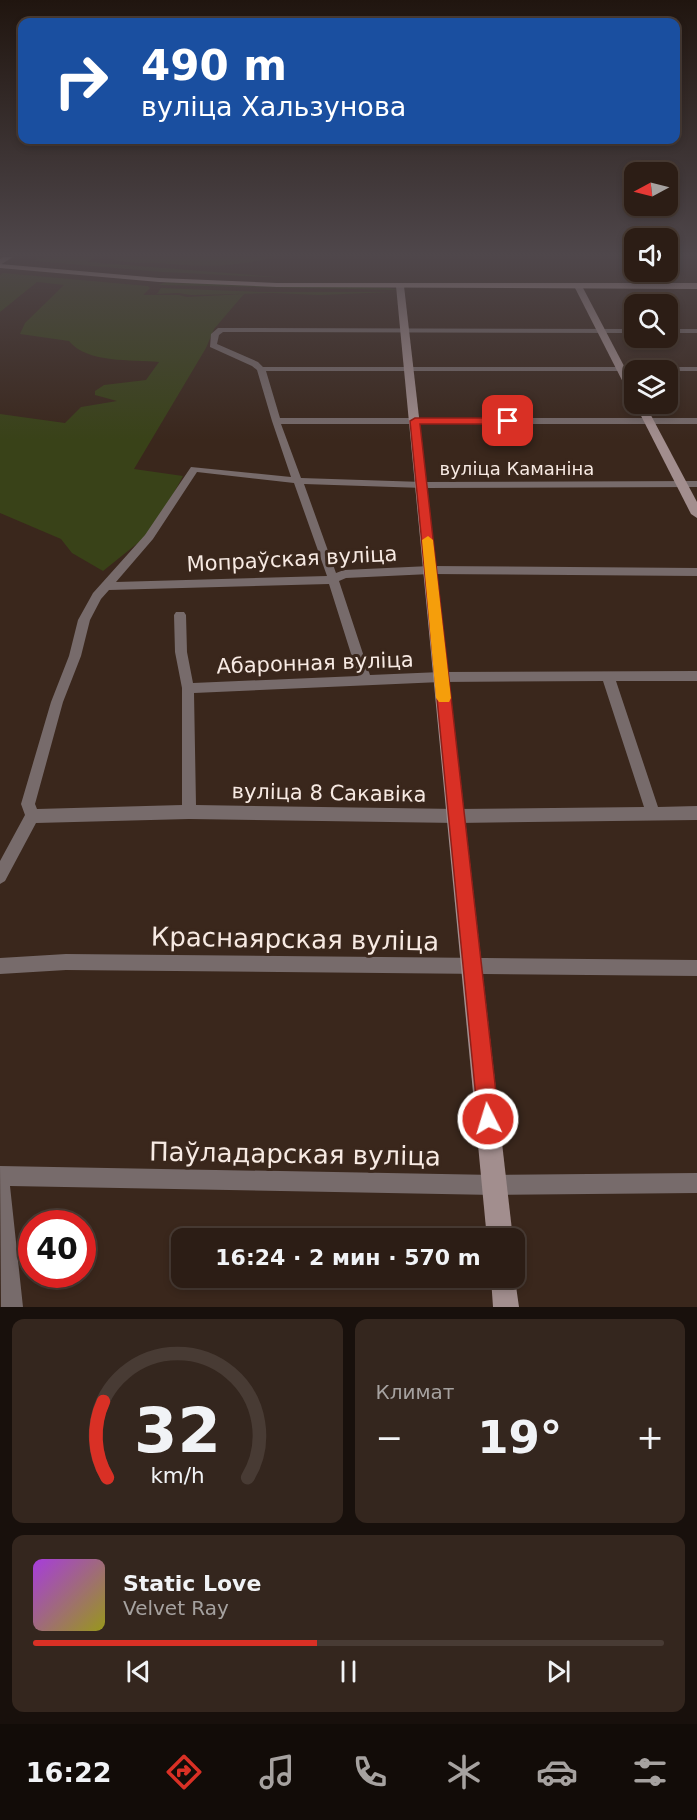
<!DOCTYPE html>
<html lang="ru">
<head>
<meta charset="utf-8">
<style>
  body { margin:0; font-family:"DejaVu Sans",sans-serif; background:#34261e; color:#f1f3f6; height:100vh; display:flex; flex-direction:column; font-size:22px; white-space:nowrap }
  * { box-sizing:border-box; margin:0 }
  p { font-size:20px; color:#a6a2a0 }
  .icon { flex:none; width:33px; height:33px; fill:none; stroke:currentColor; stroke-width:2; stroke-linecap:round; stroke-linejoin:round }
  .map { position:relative; height:1307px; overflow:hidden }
  .details { display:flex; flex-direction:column; gap:12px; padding:12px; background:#18100c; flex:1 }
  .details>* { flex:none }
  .top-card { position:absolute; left:18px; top:18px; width:662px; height:126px; border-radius:12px; box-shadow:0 3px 9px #0003,0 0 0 2px #483b34; background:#1a4fa0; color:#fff; overflow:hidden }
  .needle { width:39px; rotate:263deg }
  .controls { position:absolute; left:624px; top:162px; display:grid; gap:12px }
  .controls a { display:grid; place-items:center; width:54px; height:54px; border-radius:12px; background:#2c1d15; box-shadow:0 3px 9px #0003,0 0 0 2px #483b34; font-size:30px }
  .speed { position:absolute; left:18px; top:1210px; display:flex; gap:12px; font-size:30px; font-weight:700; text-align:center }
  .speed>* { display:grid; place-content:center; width:78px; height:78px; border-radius:50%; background:#2c1d15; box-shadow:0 3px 9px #0003,0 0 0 2px #483b34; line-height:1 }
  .speed .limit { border:9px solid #d22; background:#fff; color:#111 }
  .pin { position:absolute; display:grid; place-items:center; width:51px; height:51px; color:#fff; margin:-26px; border-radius:12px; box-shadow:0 3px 9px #0006 }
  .me { position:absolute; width:66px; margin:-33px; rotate:355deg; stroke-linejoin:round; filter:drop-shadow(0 0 4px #0008) }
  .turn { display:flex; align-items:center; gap:21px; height:126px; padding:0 24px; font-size:27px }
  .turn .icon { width:78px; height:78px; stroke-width:2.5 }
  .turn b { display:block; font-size:42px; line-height:51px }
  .big { font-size:45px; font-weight:700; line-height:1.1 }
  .details .tile { flex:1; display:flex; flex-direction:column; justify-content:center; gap:9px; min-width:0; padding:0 21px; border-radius:12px; background:#34261e }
  .details .dial { align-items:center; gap:0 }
  .dial svg { height:156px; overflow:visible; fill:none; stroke:#483b34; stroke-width:7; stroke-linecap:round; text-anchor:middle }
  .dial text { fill:#f1f3f6; stroke:none }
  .song { display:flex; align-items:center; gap:18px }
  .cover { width:72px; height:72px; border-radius:9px; background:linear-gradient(135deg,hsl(280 70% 55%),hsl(60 70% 35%)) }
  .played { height:6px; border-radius:3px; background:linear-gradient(90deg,#d93025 45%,#483b34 45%) }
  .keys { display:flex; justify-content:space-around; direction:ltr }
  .heat { display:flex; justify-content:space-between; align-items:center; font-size:33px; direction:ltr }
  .details .tiles { flex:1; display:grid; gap:12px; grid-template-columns:1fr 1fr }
  .tile:last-child { grid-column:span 2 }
  .trip { position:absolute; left:171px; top:1228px; width:354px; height:60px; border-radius:12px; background:#2c1d15; box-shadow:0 3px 9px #0003,0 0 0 2px #483b34; font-weight:700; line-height:60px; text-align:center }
  .tabs { display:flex; height:96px; justify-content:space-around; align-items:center; background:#120c08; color:#a6a2a0 }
  .tabs .icon { width:42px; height:42px }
  .tabs .current { color:#d93025 }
  .tabs b { font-size:27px; color:#f1f3f6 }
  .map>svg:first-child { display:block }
</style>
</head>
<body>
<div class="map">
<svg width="697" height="1307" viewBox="0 0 697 1307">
  <rect width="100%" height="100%" fill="#3a271c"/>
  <g fill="#394218">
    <polygon points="92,257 88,262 289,278 162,272 34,261 38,258"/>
    <path d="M 108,257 L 273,257 C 233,269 195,266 155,263 C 139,262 122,264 108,257 Z"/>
    <path d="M 3,273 L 148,286 L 150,288 L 143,295 L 179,295 L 187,297 L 244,294 L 214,329 L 206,348 L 134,469 L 183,476 L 154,530 L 103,571 L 72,553 L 61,539 L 0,513 L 0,414 L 65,423 L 81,407 L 117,401 L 95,395 L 95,391 L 104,385 L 146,380 L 159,362 C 131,359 88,364 69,341 L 20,334 L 25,323 L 64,285 L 37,282 L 0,312 L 0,275 Z"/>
    <polygon points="166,282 390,288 398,290 158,285"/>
    <polygon points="161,288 260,292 391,292 320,295 272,293 191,295 178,293 157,294"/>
  </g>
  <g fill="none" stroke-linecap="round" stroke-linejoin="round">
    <g fill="#776b6b" fill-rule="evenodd">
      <path d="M 218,328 L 634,329 L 634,333 L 223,332 L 219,335 L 217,344 L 258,362 L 263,367 L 697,367 L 697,371 L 266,371 L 280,418 L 697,418 L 697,424 L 281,424 L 301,478 L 423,482 L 697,481 L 697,487 L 423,488 L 304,484 L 336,573 L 344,570 L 430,566 L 697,568 L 697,576 L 430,574 L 346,578 L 339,581 L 370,675 L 441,672 L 697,671 L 697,681 L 616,681 L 658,807 L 697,806 L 697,820 L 457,823 L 189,819 L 36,823 L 5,881 L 0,884 L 0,861 L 25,815 L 21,804 L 51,702 L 69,656 L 78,620 L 93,593 L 145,535 L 191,467 L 291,477 L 272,421 L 257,370 L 252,366 L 210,347 L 211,334 ZM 197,472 L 294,483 L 327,576 L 116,582 L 153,539 ZM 329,584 L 358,676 L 193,683 L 187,652 L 186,615 L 184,612 L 176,612 L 174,615 L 175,652 L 182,688 L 182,805 L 37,809 L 35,804 L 63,702 L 81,656 L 90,620 L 101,599 L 109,590 ZM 603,681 L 644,807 L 457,809 L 196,805 L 194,693 L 441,682 Z"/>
      <rect x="668" y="329" width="29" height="4"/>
      <polygon points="66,954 697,960 697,976 66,970 0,974 0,958"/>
      <polygon points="0,1166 495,1175 697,1173 697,1193 495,1195 10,1186 23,1307 1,1307"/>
    </g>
    <g fill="#a28e8e" fill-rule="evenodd">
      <polygon points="3,257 13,257 0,265 0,259"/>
      <polygon points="400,283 404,286 513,1239 487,1239 396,286"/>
      <polygon points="578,283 582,286 634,385 634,397 629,394 574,286"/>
      <polygon points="635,404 645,404 697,502 697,518 691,514"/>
      <polygon points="514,1272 519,1307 493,1307 491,1278 514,1278"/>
    </g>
    <polygon fill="#c2a9a9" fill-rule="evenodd" points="0,264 159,278 277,283 697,283 697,289 277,287 159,282 0,268"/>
  </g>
  <linearGradient id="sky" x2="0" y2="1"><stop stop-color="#20150f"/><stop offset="0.58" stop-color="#4f474b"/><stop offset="1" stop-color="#4f474b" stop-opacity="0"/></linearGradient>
  <rect width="697" height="440" fill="url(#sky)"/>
  <polygon fill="#d93025" stroke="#8d1f18" stroke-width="1.5" points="415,418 508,418 513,421 508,424 420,424 499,1119 496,1127 488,1130 481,1127 478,1119 410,421"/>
  <polygon fill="#f59e0b" points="428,536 433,540 451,698 449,702 439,702 436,698 422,540"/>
  <g text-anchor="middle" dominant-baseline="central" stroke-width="6" stroke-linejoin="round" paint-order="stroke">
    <g font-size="18" fill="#f7eae3" stroke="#3a271c">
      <text x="517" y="468">вуліца Каманіна</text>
    </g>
    <g font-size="21" fill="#f7eae3" stroke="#3a271c">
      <text transform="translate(292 559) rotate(-3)">Мопраўская вуліца</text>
      <text transform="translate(315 663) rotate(-2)">Абаронная вуліца</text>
      <text transform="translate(329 793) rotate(1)">вуліца 8 Сакавіка</text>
    </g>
    <g font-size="26" fill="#f7eae3" stroke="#3a271c">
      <text transform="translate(295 939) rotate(1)">Краснаярская вуліца</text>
      <text transform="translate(295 1154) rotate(1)">Паўладарская вуліца</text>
    </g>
  </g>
</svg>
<div class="controls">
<a><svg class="needle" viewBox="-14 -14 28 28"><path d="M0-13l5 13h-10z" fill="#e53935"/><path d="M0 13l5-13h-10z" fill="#a6a2a0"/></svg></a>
<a><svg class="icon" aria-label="sound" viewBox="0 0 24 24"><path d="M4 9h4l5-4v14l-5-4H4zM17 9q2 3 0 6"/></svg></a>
<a><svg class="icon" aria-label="search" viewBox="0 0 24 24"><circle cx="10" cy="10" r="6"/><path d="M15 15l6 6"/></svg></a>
<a><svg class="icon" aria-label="layers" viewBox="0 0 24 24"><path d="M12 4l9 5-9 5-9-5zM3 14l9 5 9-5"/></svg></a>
</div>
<div class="speed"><div class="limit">40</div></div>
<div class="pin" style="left:508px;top:421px;background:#d93025"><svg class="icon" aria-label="arrive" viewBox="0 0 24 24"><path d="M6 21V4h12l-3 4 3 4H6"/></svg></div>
<svg class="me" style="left:488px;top:1119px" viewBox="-20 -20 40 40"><circle r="17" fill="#d93025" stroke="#fff" stroke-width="3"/><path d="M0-11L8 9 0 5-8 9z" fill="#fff"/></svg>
<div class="trip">16:24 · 2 мин · 570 m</div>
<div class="top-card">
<div class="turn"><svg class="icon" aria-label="right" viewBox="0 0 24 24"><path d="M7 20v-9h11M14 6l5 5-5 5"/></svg><div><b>490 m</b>вуліца Хальзунова</div></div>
</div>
</div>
<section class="details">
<div class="tiles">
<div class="tile dial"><svg viewBox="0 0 100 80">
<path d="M14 69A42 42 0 1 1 86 69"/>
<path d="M14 69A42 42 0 0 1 12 30" stroke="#d93025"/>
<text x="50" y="56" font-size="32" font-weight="700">32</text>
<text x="50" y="72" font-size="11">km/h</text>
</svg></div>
<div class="tile"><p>Климат</p>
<div class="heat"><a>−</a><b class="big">19°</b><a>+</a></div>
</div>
<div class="tile">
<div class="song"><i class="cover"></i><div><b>Static Love</b><p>Velvet Ray</p></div></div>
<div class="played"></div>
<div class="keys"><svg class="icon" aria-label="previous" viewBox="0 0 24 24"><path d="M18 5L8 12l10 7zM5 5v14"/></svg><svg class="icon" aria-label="pause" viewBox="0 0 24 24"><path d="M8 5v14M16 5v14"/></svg><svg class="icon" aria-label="next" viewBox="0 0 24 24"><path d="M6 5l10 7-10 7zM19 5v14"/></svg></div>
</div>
</div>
</section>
<nav class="tabs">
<b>16:22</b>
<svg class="icon current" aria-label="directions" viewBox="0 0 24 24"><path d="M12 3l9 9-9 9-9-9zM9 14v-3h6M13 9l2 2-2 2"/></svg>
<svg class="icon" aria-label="music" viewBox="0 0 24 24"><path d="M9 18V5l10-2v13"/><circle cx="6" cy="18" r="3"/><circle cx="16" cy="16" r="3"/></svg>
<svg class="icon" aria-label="phone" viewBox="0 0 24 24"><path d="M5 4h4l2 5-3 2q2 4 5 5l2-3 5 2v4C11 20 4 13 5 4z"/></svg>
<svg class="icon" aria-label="climate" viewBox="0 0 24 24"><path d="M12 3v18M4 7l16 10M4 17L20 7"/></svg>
<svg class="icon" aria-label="car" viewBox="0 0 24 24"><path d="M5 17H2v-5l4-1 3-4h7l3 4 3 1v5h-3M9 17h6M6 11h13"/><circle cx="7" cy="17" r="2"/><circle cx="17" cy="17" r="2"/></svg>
<svg class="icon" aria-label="filters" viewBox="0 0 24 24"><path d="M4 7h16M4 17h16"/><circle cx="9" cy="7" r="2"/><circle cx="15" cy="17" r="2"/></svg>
</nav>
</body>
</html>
